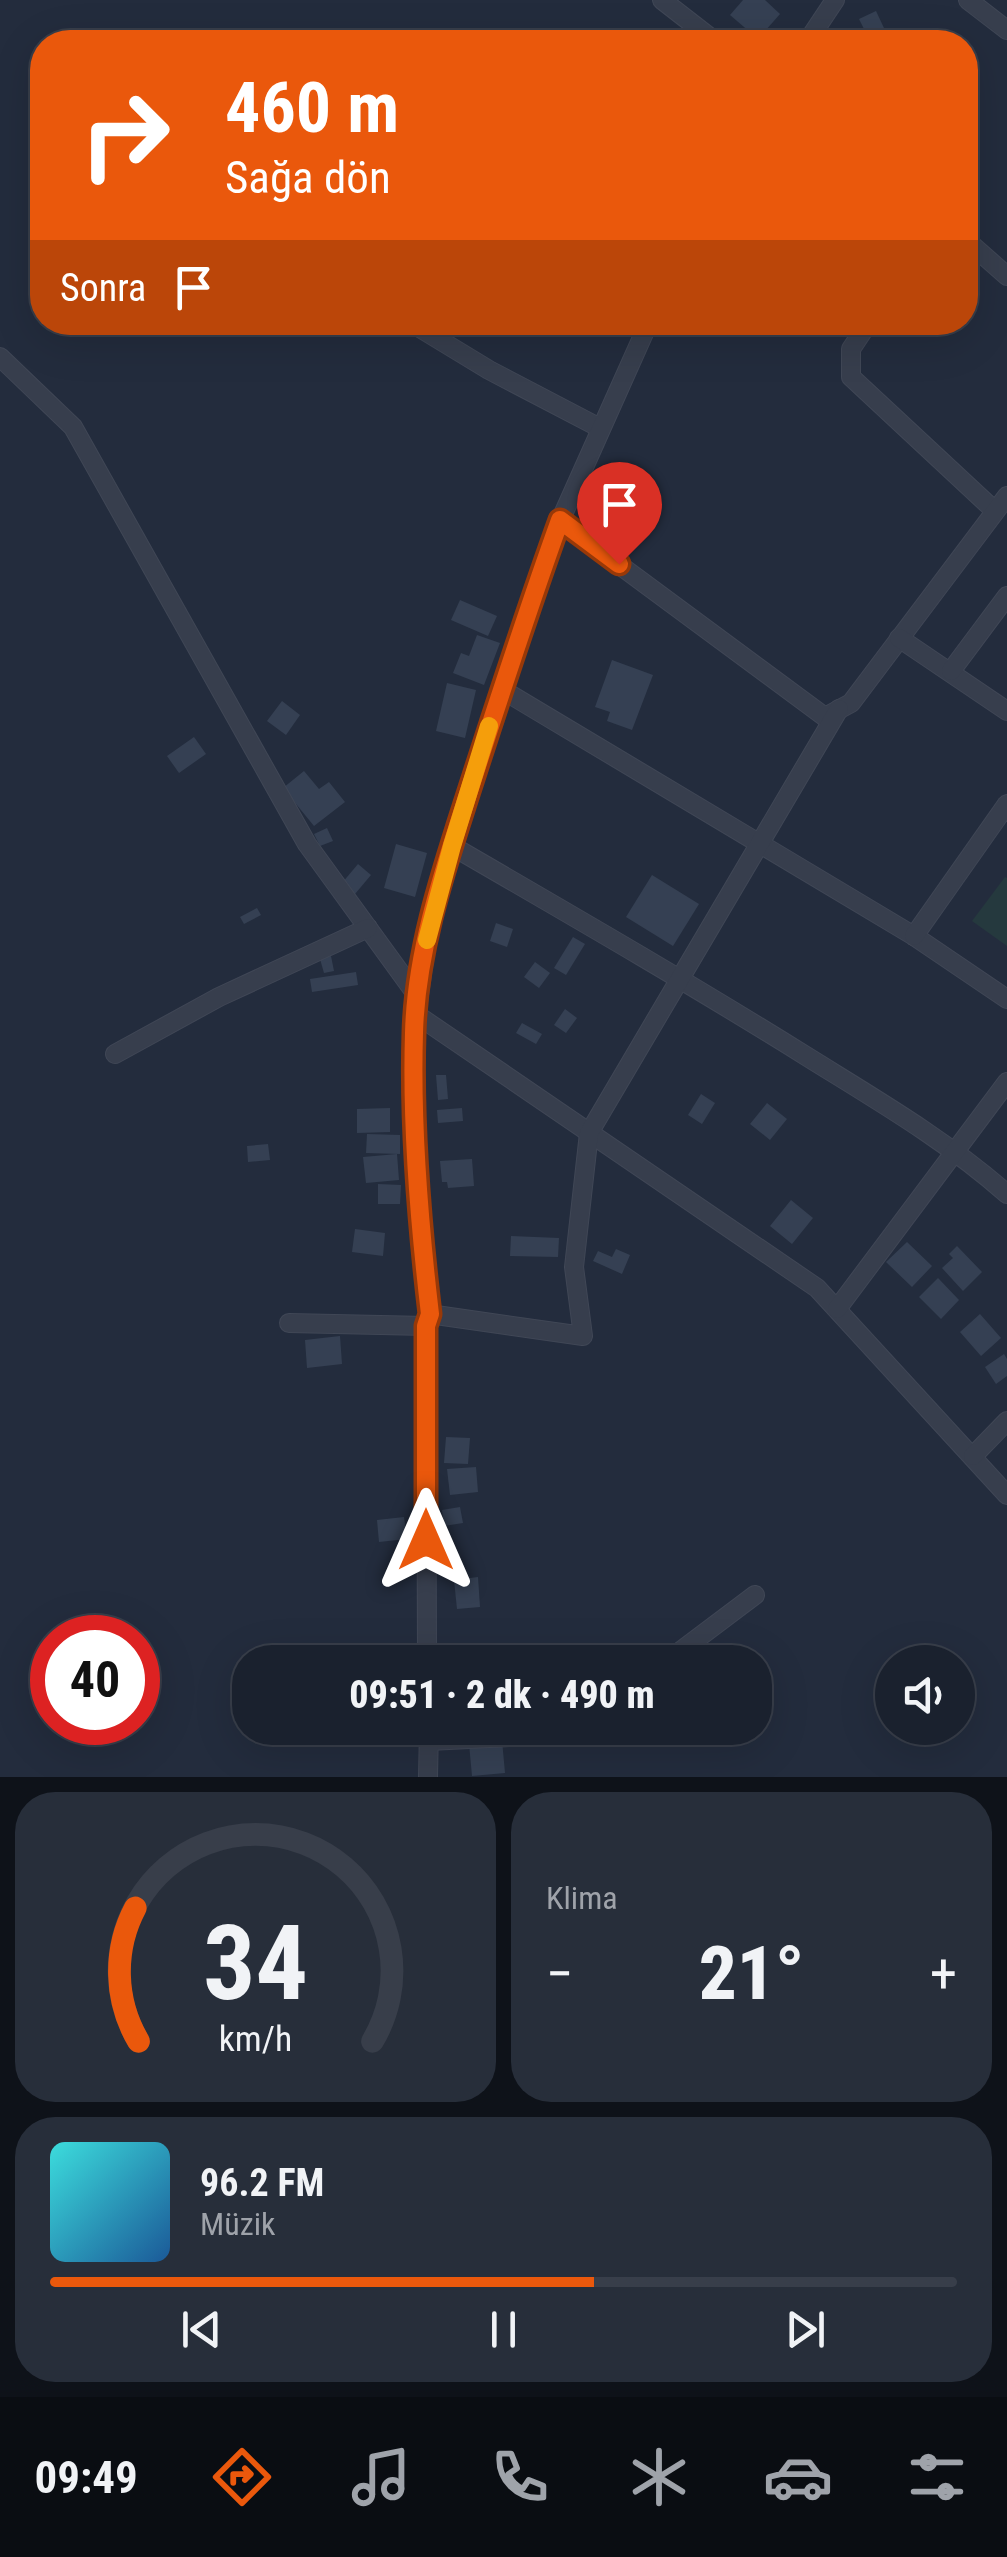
<!DOCTYPE html>
<html lang="tr">
<head>
<meta charset="utf-8">
<style>
  body { margin:0; font-family:"Roboto Condensed",sans-serif; background:#272e3a; color:#f1f3f6; height:100vh; display:flex; flex-direction:column; font-size:38px; white-space:nowrap }
  * { box-sizing:border-box; margin:0 }
  p { font-size:32px; color:#9fa3aa }
  .icon { flex:none; width:55px; height:55px; fill:none; stroke:currentColor; stroke-width:2; stroke-linecap:round; stroke-linejoin:round }
  .map { position:relative; height:1777px; overflow:hidden }
  .drawer { display:flex; flex-direction:column; gap:15px; padding:15px; background:#0e1219; flex:1 }
  .drawer>* { flex:none }
  .guide { position:absolute; left:30px; top:30px; width:948px; height:305px; border-radius:40px; box-shadow:0 10px 40px #0002,0 0 0 2px #383e4a; background:#ea580c; color:#fff; overflow:hidden }
  .controls { position:absolute; left:875px; top:1645px; display:grid; gap:20px }
  .controls a { display:grid; place-items:center; width:100px; height:100px; border-radius:50%; background:#1a212e; box-shadow:0 10px 40px #0002,0 0 0 2px #383e4a; font-size:50px }
  .speed { position:absolute; left:30px; top:1615px; display:flex; gap:20px; font-size:50px; font-weight:700; text-align:center }
  .speed>* { display:grid; place-content:center; width:130px; height:130px; border-radius:50%; background:#1a212e; box-shadow:0 10px 40px #0002,0 0 0 2px #383e4a; line-height:1 }
  .speed .limit { border:15px solid #d22; background:#fff; color:#111 }
  .pin { position:absolute; display:grid; place-items:center; width:85px; height:85px; color:#fff; margin:-102px -42px; border-radius:50% 50% 50% 0; rotate:-45deg; box-shadow:0 0 10px #0007 }
  .pin .icon { rotate:45deg }
  .me { position:absolute; width:110px; margin:-55px; rotate:0deg; stroke-linejoin:round; filter:drop-shadow(0 0 8px #0008) }
  .turn { display:flex; align-items:center; gap:35px; height:210px; padding:0 30px; font-size:45px }
  .turn .icon { width:130px; height:130px; stroke-width:2.5 }
  .turn b { display:block; font-size:70px; line-height:85px }
  .then { display:flex; align-items:center; height:95px; padding:0 30px; background:#0003; gap:20px; font-size:38px }
  .big { font-size:75px; font-weight:800; line-height:1.1 }
  .drawer .tile { flex:1; display:flex; flex-direction:column; justify-content:center; gap:15px; min-width:0; padding:0 35px; border-radius:40px; background:#272e3a }
  .drawer .dial { align-items:center; gap:0 }
  .dial svg { height:260px; overflow:visible; fill:none; stroke:#383e4a; stroke-width:7; stroke-linecap:round; text-anchor:middle }
  .dial text { fill:#f1f3f6; stroke:none }
  .song { display:flex; align-items:center; gap:30px }
  .cover { width:120px; height:120px; border-radius:15px; background:linear-gradient(135deg,hsl(180 70% 55%),hsl(210 70% 35%)) }
  .played { height:10px; border-radius:5px; background:linear-gradient(90deg,#ea580c 60%,#383e4a 60%) }
  .keys { display:flex; justify-content:space-around; direction:ltr }
  .heat { display:flex; justify-content:space-between; align-items:center; font-size:55px; direction:ltr }
  .drawer .tiles { flex:1; display:grid; gap:15px; grid-template-columns:1fr 1fr }
  .tile:last-child { grid-column:span 2 }
  .trip { position:absolute; left:232px; top:1645px; width:540px; height:100px; border-radius:40px; background:#1a212e; box-shadow:0 10px 40px #0002,0 0 0 2px #383e4a; font-weight:800; line-height:100px; text-align:center }
  .menu { display:flex; height:160px; justify-content:space-around; align-items:center; background:#0a0d12; color:#9fa3aa }
  .menu .icon { width:70px; height:70px }
  .menu .current { color:#ea580c }
  .menu b { font-size:45px; color:#f1f3f6 }
  .map>svg:first-child { display:block }
</style>
</head>
<body>
<div class="map">
<svg width="1007" height="1777" viewBox="0 0 1007 1777">
  <rect width="100%" height="100%" fill="#232c3d"/>
  <polygon fill="#25393e" points="1005,877 1007,878 1007,946 972,921"/>
  <g fill="#354053">
    <polygon points="743,0 765,0 780,14 758,39 730,15"/>
    <polygon points="876,11 884,28 868,37 859,19"/>
    <polygon points="460,600 497,616 488,636 451,620"/>
    <polygon points="477,635 500,643 484,685 453,673 461,653 469,656"/>
    <polygon points="612,660 653,675 632,730 607,721 610,712 595,707"/>
    <polygon points="447,683 476,690 465,738 436,731"/>
    <polygon points="282,701 300,715 286,735 267,721"/>
    <polygon points="194,737 206,754 179,773 167,756"/>
    <polygon points="304,771 319,789 329,782 345,802 314,826 283,788"/>
    <polygon points="327,828 333,841 320,846 314,834"/>
    <polygon points="396,844 427,853 415,897 384,888"/>
    <polygon points="358,864 371,875 355,894 342,883"/>
    <polygon points="652,875 699,904 673,946 626,917"/>
    <polygon points="257,908 261,915 244,924 240,917"/>
    <polygon points="496,923 513,929 507,947 490,941"/>
    <polygon points="573,937 585,944 566,975 554,968"/>
    <polygon points="331,956 334,971 324,973 320,959"/>
    <polygon points="535,962 550,973 539,988 524,977"/>
    <polygon points="356,972 358,985 312,992 310,979"/>
    <polygon points="565,1009 577,1018 566,1033 554,1025"/>
    <polygon points="522,1023 542,1034 536,1044 516,1033"/>
    <polygon points="436,1075 446,1075 448,1099 438,1100"/>
    <polygon points="701,1094 715,1103 702,1124 688,1115"/>
    <polygon points="767,1103 787,1119 770,1140 750,1124"/>
    <polygon points="390,1108 390,1132 357,1133 357,1109"/>
    <polygon points="462,1108 463,1121 438,1123 437,1110"/>
    <polygon points="367,1134 400,1135 400,1154 366,1153"/>
    <polygon points="268,1144 270,1160 248,1162 247,1146"/>
    <polygon points="397,1154 399,1180 366,1183 363,1157"/>
    <polygon points="472,1159 474,1186 448,1188 447,1182 442,1182 440,1161"/>
    <polygon points="378,1184 401,1185 400,1204 378,1204"/>
    <polygon points="791,1200 813,1218 792,1244 770,1226"/>
    <polygon points="355,1229 385,1233 383,1256 352,1252"/>
    <polygon points="511,1236 559,1238 558,1257 510,1256"/>
    <polygon points="907,1242 932,1266 912,1287 886,1262"/>
    <polygon points="957,1246 982,1272 963,1291 942,1268 953,1258 949,1254"/>
    <polygon points="616,1249 630,1255 622,1274 593,1261 598,1251 612,1257"/>
    <polygon points="938,1278 959,1300 941,1319 919,1297"/>
    <polygon points="980,1314 1001,1338 981,1356 960,1332"/>
    <polygon points="340,1336 342,1364 307,1368 305,1340"/>
    <polygon points="1004,1354 1007,1359 1007,1376 996,1384 985,1367"/>
    <polygon points="446,1437 470,1438 468,1464 444,1463"/>
    <polygon points="476,1467 478,1492 450,1495 447,1469"/>
    <polygon points="460,1507 463,1523 444,1526 442,1510"/>
    <polygon points="404,1517 407,1539 379,1542 377,1520"/>
    <polygon points="478,1577 480,1607 457,1609 454,1580"/>
    <polygon points="502,1740 505,1773 472,1776 469,1744"/>
  </g>
  <g fill="none" stroke-linecap="round" stroke-linejoin="round">
    <defs>
      <g id="minor">
        <polyline points="662,0 716,42"/>
        <polyline points="968,0 1007,30"/>
        <polyline points="807,42 835,0"/>
        <polyline points="965,239 1007,276"/>
        <polyline points="410,322 489,370 600,428"/>
        <polyline points="869,322 851,349 851,377 995,511"/>
        <polyline points="0,357 73,427 307,844 418,997"/>
        <polyline points="560,521 825,717 851,703 1007,496"/>
        <polyline points="899,638 1007,711"/>
        <polyline points="951,671 1007,596"/>
        <polyline points="501,689 914,936 1007,999"/>
        <path d="M 452,846 C 571,915 689,983 806,1056 C 875,1099 946,1140 1007,1194"/>
        <polyline points="914,936 1007,804"/>
        <polyline points="417,1015 817,1288 1007,1495"/>
        <polyline points="115,1054 219,997 368,928"/>
        <polyline points="837,1309 1007,1082"/>
        <polyline points="429,1314 583,1336 574,1267 589,1133 839,709"/>
        <polyline points="289,1323 426,1326"/>
        <polyline points="973,1456 1007,1421"/>
        <polyline points="427,1662 426,1326 429,1314 417,1200 414,1030 427,939 452,846 528,609 560,521 649,322"/>
        <polyline points="666,1662 755,1595"/>
        <polyline points="429,1741 527,1736 571,1728"/>
        <polyline points="428,1777 429,1728"/>
      </g>
    </defs>
    <use href="#minor" stroke="#404756" stroke-width="20"/>
    <use href="#minor" stroke="#373e4d" stroke-width="18"/>
  </g>
  <g fill="none" stroke-linecap="round" stroke-linejoin="round">
    <defs>
      <path id="route" d="M 426,1540 L 426,1326 L 430,1314 C 419,1221 411,1127 414,1033 C 416,950 445,866 470,788 C 499,698 528,609 560,520 L 619,564"/>
    </defs>
    <use href="#route" stroke="#983908" stroke-width="25"/>
    <use href="#route" stroke="#ea580c" stroke-width="18"/>
    <polyline stroke="#f59e0b" stroke-width="18" points="427,940 452,846 489,726"/>
  </g>
</svg>
<div class="controls">
<a><svg class="icon" aria-label="sound" viewBox="0 0 24 24"><path d="M4 9h4l5-4v14l-5-4H4zM17 9q2 3 0 6"/></svg></a>
</div>
<div class="speed"><div class="limit">40</div></div>
<div class="pin" style="left:619px;top:564px;background:#d93025"><svg class="icon" aria-label="arrive" viewBox="0 0 24 24"><path d="M6 21V4h12l-3 4 3 4H6"/></svg></div>
<svg class="me" style="left:426px;top:1540px" viewBox="-20 -20 40 40"><path d="M0-17L14 15 0 8-14 15z" fill="#ea580c" stroke="#fff" stroke-width="4"/></svg>
<div class="trip">09:51 · 2 dk · 490 m</div>
<div class="guide">
<div class="turn"><svg class="icon" aria-label="right" viewBox="0 0 24 24"><path d="M7 20v-9h11M14 6l5 5-5 5"/></svg><div><b>460 m</b>Sağa dön</div></div>
<div class="then">Sonra<svg class="icon" aria-label="arrive" viewBox="0 0 24 24"><path d="M6 21V4h12l-3 4 3 4H6"/></svg></div>
</div>
</div>
<section class="drawer">
<div class="tiles">
<div class="tile dial"><svg viewBox="0 0 100 80">
<path d="M14 69A42 42 0 1 1 86 69"/>
<path d="M14 69A42 42 0 0 1 13 28" stroke="#ea580c"/>
<text x="50" y="56" font-size="32" font-weight="700">34</text>
<text x="50" y="72" font-size="11">km/h</text>
</svg></div>
<div class="tile"><p>Klima</p>
<div class="heat"><a>−</a><b class="big">21°</b><a>+</a></div>
</div>
<div class="tile">
<div class="song"><i class="cover"></i><div><b>96.2 FM</b><p>Müzik</p></div></div>
<div class="played"></div>
<div class="keys"><svg class="icon" aria-label="previous" viewBox="0 0 24 24"><path d="M18 5L8 12l10 7zM5 5v14"/></svg><svg class="icon" aria-label="pause" viewBox="0 0 24 24"><path d="M8 5v14M16 5v14"/></svg><svg class="icon" aria-label="next" viewBox="0 0 24 24"><path d="M6 5l10 7-10 7zM19 5v14"/></svg></div>
</div>
</div>
</section>
<nav class="menu">
<b>09:49</b>
<svg class="icon current" aria-label="directions" viewBox="0 0 24 24"><path d="M12 3l9 9-9 9-9-9zM9 14v-3h6M13 9l2 2-2 2"/></svg>
<svg class="icon" aria-label="music" viewBox="0 0 24 24"><path d="M9 18V5l10-2v13"/><circle cx="6" cy="18" r="3"/><circle cx="16" cy="16" r="3"/></svg>
<svg class="icon" aria-label="phone" viewBox="0 0 24 24"><path d="M5 4h4l2 5-3 2q2 4 5 5l2-3 5 2v4C11 20 4 13 5 4z"/></svg>
<svg class="icon" aria-label="climate" viewBox="0 0 24 24"><path d="M12 3v18M4 7l16 10M4 17L20 7"/></svg>
<svg class="icon" aria-label="car" viewBox="0 0 24 24"><path d="M5 17H2v-5l4-1 3-4h7l3 4 3 1v5h-3M9 17h6M6 11h13"/><circle cx="7" cy="17" r="2"/><circle cx="17" cy="17" r="2"/></svg>
<svg class="icon" aria-label="filters" viewBox="0 0 24 24"><path d="M4 7h16M4 17h16"/><circle cx="9" cy="7" r="2"/><circle cx="15" cy="17" r="2"/></svg>
</nav>
</body>
</html>
